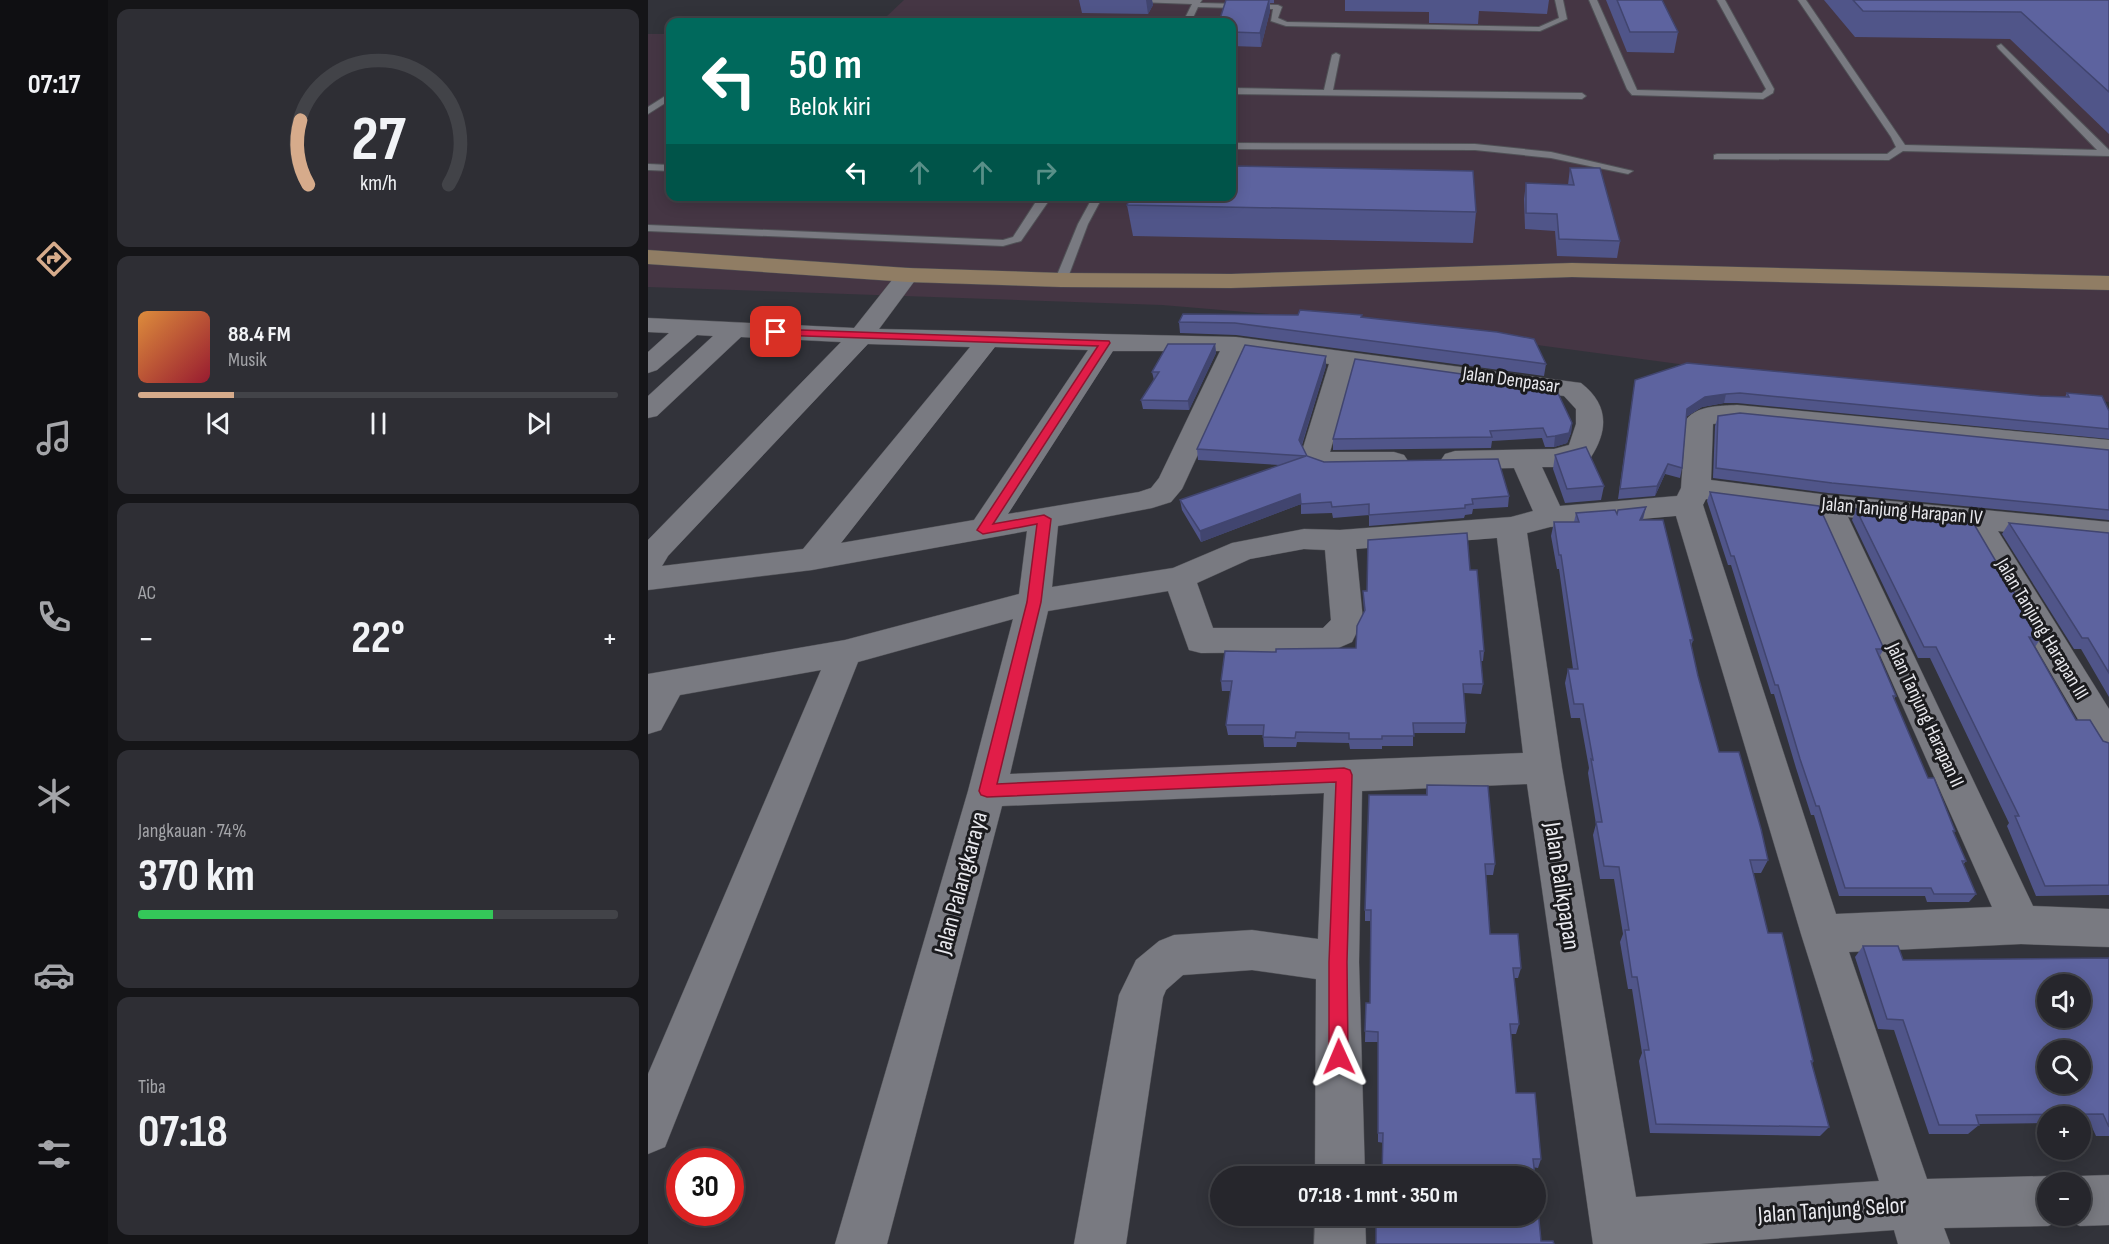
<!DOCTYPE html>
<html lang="id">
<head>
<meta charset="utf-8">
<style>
  body { margin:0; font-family:"Sofia Sans Condensed",sans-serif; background:#2e2e34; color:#f1f3f6; height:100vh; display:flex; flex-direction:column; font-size:22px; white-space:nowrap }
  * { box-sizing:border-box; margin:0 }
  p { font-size:20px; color:#a4a5a9 }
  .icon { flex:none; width:33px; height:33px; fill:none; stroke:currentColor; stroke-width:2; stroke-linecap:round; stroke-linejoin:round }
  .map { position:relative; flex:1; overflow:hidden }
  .details { display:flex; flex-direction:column; gap:9px; padding:9px; background:#151518; width:540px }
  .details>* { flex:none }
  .guide { position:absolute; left:18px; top:18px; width:570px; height:183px; border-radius:12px; box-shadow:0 3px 15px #0003,0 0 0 2px #424348; background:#00695c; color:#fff; overflow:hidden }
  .tools { position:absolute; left:1389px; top:974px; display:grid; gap:12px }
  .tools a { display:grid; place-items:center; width:54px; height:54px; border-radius:50%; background:#26262c; box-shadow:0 3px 15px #0003,0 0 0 2px #424348; font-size:30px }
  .speed { position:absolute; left:18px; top:1148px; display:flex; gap:12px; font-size:30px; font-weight:700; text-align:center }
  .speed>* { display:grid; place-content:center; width:78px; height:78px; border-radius:50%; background:#26262c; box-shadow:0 3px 15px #0003,0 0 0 2px #424348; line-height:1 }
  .speed .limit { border:9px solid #d22; background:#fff; color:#111 }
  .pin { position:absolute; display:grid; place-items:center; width:51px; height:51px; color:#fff; margin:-26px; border-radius:12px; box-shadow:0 3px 9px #0006 }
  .me { position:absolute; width:66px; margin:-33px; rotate:359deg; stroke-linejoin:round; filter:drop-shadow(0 0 4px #0008) }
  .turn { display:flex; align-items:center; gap:21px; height:126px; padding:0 24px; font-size:27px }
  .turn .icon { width:78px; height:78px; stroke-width:2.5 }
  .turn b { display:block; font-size:42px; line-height:51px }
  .lanes { display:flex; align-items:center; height:57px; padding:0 24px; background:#0003; justify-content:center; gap:30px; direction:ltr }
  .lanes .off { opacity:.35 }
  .big { font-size:45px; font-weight:700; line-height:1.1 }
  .details .tile { flex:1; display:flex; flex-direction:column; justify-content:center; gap:9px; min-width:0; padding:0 21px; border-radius:12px; background:#2e2e34 }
  .details .dial { align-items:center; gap:0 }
  .dial svg { height:156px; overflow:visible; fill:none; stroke:#424348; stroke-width:7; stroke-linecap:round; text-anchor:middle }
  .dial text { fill:#f1f3f6; stroke:none }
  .song { display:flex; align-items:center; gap:18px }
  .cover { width:72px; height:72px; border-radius:9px; background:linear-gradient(135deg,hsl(30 70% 55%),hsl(350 70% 35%)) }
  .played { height:6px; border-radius:3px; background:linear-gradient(90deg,#d6ab8b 20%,#424348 20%) }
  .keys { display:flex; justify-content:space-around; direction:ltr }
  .heat { display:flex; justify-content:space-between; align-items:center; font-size:33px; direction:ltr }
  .charge { height:9px; border-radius:4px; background:linear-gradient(90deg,#34c759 74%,#424348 0) }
  .trip { position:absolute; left:562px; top:1166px; width:336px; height:60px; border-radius:30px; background:#26262c; box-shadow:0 3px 15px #0003,0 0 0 2px #424348; font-weight:700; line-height:60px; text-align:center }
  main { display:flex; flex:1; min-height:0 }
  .menu { display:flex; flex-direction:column; width:108px; justify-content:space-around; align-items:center; background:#0f0f12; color:#a4a5a9 }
  .menu .icon { width:42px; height:42px }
  .menu .selected { color:#d6ab8b }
  .menu b { font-size:27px; color:#f1f3f6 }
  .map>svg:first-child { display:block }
</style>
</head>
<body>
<main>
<nav class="menu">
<b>07:17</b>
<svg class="icon selected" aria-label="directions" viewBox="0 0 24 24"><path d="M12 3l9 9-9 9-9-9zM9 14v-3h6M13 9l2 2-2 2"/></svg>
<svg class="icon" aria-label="music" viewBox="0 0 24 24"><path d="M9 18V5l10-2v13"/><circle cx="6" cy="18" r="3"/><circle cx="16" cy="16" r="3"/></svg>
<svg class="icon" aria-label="phone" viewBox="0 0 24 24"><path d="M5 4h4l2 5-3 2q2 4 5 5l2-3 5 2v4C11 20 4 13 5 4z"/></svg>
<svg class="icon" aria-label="climate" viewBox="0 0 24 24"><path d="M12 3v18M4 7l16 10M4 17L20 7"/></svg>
<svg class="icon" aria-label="car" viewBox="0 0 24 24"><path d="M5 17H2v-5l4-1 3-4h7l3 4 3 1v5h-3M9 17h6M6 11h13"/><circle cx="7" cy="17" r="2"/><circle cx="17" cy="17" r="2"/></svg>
<svg class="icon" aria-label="filters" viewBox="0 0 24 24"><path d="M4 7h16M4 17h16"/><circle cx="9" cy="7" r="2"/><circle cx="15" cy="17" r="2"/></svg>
</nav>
<section class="details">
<div class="tile dial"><svg viewBox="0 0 100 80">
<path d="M14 69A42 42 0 1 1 86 69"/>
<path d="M14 69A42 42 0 0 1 10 36" stroke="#d6ab8b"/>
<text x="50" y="56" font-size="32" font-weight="700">27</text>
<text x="50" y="72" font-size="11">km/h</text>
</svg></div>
<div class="tile">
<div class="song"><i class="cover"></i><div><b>88.4 FM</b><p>Musik</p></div></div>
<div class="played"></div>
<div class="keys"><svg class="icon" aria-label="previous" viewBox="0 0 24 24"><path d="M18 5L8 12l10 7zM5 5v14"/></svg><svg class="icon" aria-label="pause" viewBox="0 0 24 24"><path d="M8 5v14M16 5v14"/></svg><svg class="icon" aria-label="next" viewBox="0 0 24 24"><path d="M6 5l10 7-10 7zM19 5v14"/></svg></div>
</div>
<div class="tile"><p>AC</p>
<div class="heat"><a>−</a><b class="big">22°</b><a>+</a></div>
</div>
<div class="tile"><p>Jangkauan · 74%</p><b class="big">370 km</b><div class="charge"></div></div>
<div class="tile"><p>Tiba</p><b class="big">07:18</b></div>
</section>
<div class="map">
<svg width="1461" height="1244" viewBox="0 0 1461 1244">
  <rect width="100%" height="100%" fill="#32333a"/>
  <polygon fill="#453644" points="256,0 1461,0 1461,402 1113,375 726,323 514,305 0,287 0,34 22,34 22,196 584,196 584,22 195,22 207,16 238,17"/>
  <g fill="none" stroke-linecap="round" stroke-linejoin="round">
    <defs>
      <g id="service">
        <polygon points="486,0 554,0 552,3 630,5 634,7 630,18 639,22 891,27 911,18 907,0 915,0 919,19 892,31 638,26 623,21 625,9 550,7 543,22 535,22 544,4 490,2"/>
        <polygon points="941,0 949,0 989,90 1114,93 1118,89 1069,0 1077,0 1126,89 1125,93 1115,99 984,95 979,89"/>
        <polygon points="1150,0 1158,0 1257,145 1449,150 1350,48 1349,46 1353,44 1461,150 1461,156 1255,151 1241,160 1066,159 1066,155 1069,154 1239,154 1248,147 1243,137"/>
        <polygon points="268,20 401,20 405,22 264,22"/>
        <polygon points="688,53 692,55 685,90 934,93 938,96 934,99 584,94 584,88 676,90 684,55"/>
        <polygon points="22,93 22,100 0,114 0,107"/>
        <polygon points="584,143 827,144 903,152 985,171 980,174 903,158 827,150 584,149"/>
        <polygon points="0,164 22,165 22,171 0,170"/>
        <polygon points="455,196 440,224 419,280 413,283 407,280 430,224 442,202 400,202 373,241 355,246 0,231 0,225 355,240 365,237 389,200 394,197"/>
      </g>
      <g id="minor">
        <path d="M 260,268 L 268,270 L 271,275 L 231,329 L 588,337 L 933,383 C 960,404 961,429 943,457 L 906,467 L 894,467 L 912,506 L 1029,496 L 1033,488 L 1038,420 C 1049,405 1073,406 1089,405 L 1461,440 L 1461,458 L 1089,421 L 1065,424 L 1063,480 L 1180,495 L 1461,522 L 1461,542 L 1350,531 L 1461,709 L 1461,755 L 1448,750 L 1318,528 L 1200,517 L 1385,906 L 1461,909 L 1461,947 L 1373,944 L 1201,952 L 1279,1179 L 1400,1176 L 1414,1182 L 1400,1182 L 1400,1215 L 1432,1215 L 1432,1182 L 1418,1182 L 1432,1176 L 1461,1175 L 1461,1225 L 1432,1226 L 1416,1219 L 1400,1226 L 1296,1228 L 1302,1244 L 1250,1244 L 1246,1230 L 1052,1244 L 945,1244 L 879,784 L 714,791 L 711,962 L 717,1176 L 667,1176 L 668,979 L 604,970 L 535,975 L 518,990 L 515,997 L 478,1244 L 426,1244 L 471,995 L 488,960 L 511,941 L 526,935 L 604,930 L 670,939 L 676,793 L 354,806 L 239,1244 L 187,1244 L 320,791 L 365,619 L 210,662 L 17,1147 L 0,1154 L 0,1074 L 173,670 L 32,695 L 13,730 L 0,734 L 0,674 L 197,640 L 371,594 L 379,531 L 164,570 L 0,590 L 0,540 L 193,342 L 93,337 L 9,416 L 0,418 L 0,396 L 65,336 L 49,335 L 9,370 L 0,373 L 0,352 L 21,333 L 0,332 L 0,318 L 206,328 L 252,270 ZM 220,344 L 322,347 L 155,549 L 14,566 L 20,556 ZM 347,347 L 440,350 L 326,520 L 193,543 ZM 465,351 L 572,351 L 511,478 L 503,488 L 491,492 L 360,514 ZM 597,353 L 681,364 L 654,451 L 660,464 L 676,470 L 746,470 L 756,467 L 760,461 L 756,455 L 746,452 L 682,452 L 706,367 L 916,396 L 928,409 L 928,424 L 921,445 L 906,449 L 807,451 L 797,454 L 793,460 L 797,466 L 807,469 L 866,468 L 885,511 L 863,517 L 692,530 L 656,529 L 584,543 L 525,568 L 404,587 L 410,526 L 504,508 L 523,502 L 534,489 ZM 1058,499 L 1169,513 L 1344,907 L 1188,914 L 1055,505 ZM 1028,516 L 1153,934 L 1231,1181 L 988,1197 L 914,768 L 879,533 L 902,527 ZM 849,538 L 875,753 L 362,774 L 400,611 L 520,591 L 541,650 L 553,653 L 681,652 L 704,642 L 715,620 L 708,549 ZM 656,549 L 677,550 L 683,620 L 675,628 L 565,628 L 549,583 L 602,559 Z"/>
        <polygon points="667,1215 717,1215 718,1244 666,1244"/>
      </g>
      <polygon id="secondary" points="0,250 260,268 413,273 583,274 924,263 1461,276 1461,290 924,277 583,288 413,287 260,282 0,264"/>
    </defs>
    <use href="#service" stroke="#505156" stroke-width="2"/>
    <use href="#minor" stroke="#505156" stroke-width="1"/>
    <use href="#secondary" stroke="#505156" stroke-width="1"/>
    <use href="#service" fill="#797a81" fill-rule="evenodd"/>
    <use href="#minor" fill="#797a81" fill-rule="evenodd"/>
    <use href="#secondary" fill="#907d64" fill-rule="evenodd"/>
  </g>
  <g fill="#505589">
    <polygon points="431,0 504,0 505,5 500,14 434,13"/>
    <polygon points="578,0 626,0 626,3 622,3 622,11 613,47 584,46 584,22"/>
    <polygon points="697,0 901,0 899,14 831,11 830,24 781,23 781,12 697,11"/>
    <polygon points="958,0 1014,0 1030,32 1026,53 979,52"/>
    <polygon points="1176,0 1461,0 1461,134 1362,39 1207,37"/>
    <polygon points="922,168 972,241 969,258 909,256 907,231 877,229 876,199 878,183 920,185"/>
    <polygon points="479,205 828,212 825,243 485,236"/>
    <polygon points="714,315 714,317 898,364 896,376 588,335 532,333 531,322"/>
    <polygon points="567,344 568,353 541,410 495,409 493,400 506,380 504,372"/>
    <polygon points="678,366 654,445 659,456 676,462 861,496 860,507 825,509 824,514 817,515 816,518 721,526 721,515 685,518 684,513 653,514 653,504 553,542 534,510 532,500 632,465 550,460 549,449"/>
    <polygon points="987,380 1417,397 1419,393 1461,411 1461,439 1089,403 1076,403 1054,407 1038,417 1034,468 1032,478 1017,474 1007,496 970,499"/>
    <polygon points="1070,416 1461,450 1461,520 1180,493 1065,478 1067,426"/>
    <polygon points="924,423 923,433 919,443 906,447 897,447 894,438 844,441 843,448 685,450 685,439"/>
    <polygon points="907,455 956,486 953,500 917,503 905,469"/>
    <polygon points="1062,492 1236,649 1231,657 1248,696 1246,699 1280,778 1307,831 1306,833 1318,861 1315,865 1328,894 1321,902 1279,902 1277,896 1191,896 1166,815 1163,815 1148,768 1126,694 1123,694 1083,565 1080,565 1059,501"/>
    <polygon points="998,507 995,520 1045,640 1043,647 1050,676 1071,752 1120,860 1113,873 1105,873 1120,933 1165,1061 1164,1064 1181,1127 1172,1136 1002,1133 991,1061 994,1053 984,989 980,989 972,942 975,934 966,879 952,879 945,835 948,824 940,773 941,768 932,718 923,718 917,683 920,669 925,669 911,569 909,569 903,536 906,522 926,522 928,513 969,514"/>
    <polygon points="1208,509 1393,638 1387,647 1428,720 1455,741 1461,743 1461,895 1388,896 1359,826 1361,823 1282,658 1270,658 1204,520"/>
    <polygon points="1361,523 1461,533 1461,697 1433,649 1426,649 1354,534"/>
    <polygon points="822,570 836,651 835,661 833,661 835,684 833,694 816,693 818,723 817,733 765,733 765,746 734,746 734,749 702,749 701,743 649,742 648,747 616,747 615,735 580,735 578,725 583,691 574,691 573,681 628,652 708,648 716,611 715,591"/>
    <polygon points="779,785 847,864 845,875 838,875 842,934 873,968 870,978 866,978 871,1024 868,1034 863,1034 868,1093 893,1159 890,1168 730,1142 730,1042 717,1042 718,1003 722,1003 722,921 717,921 717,910 778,795"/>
    <polygon points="1215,946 1255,960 1461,958 1461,1136 1448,1136 1442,1123 1432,1123 1432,1116 1400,1116 1400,1123 1331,1124 1331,1125 1320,1134 1281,1134 1246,1030 1230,1029 1207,957"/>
  </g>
  <g fill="#41456f">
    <polygon points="498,0 504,0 505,5 500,14"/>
    <polygon points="621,0 622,11 613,47 612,33"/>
    <polygon points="567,344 568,353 541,410 540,401"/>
    <polygon points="678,356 678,366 652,450 651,440"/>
    <polygon points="1078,394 1076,403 1054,407 1036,418 1039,409 1057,397"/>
    <polygon points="924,423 923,433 919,443 906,447 907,436"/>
    <polygon points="1020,464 1017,474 1007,496 1009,486"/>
    <polygon points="652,494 653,504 553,542 552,531"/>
    <polygon points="998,507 994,521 992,520"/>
  </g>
  <g fill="#5d639f" stroke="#41456f" stroke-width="1.5" fill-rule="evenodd">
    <polygon points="578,0 621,0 612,33 584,32 584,22 571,22"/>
    <polygon points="969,0 1014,0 1030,32 982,32"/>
    <polygon points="1205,0 1461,0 1461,92 1373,12 1215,11"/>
    <polygon points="584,166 825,171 828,212 479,205 483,196 584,196"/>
    <polygon points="922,168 952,168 972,241 911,239 909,214 878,213 878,183 926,185"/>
    <polygon points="652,310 714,315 713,317 849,332 886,339 898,364 587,323 531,322 535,314 650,315"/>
    <polygon points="520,344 567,344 540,401 493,400 511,372 504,372"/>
    <polygon points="597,345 678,356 651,440 659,456 676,462 850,459 861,496 824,499 825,504 817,505 817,508 721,515 721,504 684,507 683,502 653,504 652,494 552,531 532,500 658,456 549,449"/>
    <polygon points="707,359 907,387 924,423 921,433 907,436 899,437 895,428 842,431 844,437 685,439"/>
    <polygon points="1039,363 1392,396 1421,397 1419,393 1454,396 1461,411 1461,429 1092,393 1078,394 1057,397 1039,409 1034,468 1020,464 1009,486 972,489 987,380"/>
    <polygon points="1092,413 1461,450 1461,510 1184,483 1068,468 1070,416"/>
    <polygon points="938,447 956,486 919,489 907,455"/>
    <polygon points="1062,492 1171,506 1236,649 1228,649 1248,696 1245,696 1280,778 1286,778 1307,831 1305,831 1318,861 1314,861 1328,894 1286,894 1283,888 1197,888 1171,806 1168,806 1152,759 1130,685 1127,685 1086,556 1083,556"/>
    <polygon points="998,507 992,520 1015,520 1045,640 1042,640 1050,676 1071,752 1091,752 1113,829 1120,860 1102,860 1120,933 1134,933 1165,1061 1163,1061 1181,1127 1008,1124 996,1050 1001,1050 989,977 984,977 977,930 981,930 971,867 956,866 948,822 954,822 943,759 945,760 935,704 926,704 920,669 930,669 913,555 911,555 906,522 931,522 928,513 967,510 969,514 970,510"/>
    <polygon points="1208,509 1323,519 1393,638 1381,637 1428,720 1442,720 1455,741 1461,743 1461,885 1397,886 1367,816 1371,816 1288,647 1276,647"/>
    <polygon points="1361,523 1461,533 1461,673 1440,638 1434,638"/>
    <polygon points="819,533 822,570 829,570 836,651 832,651 835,684 815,684 818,723 765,723 766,736 734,736 734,739 701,739 701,733 648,732 647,738 615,737 616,725 578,725 584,681 573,681 577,651 628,652 628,649 708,648 709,626 717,610 715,591 719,591 720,540"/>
    <polygon points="779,785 840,786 847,864 837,864 842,934 870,934 873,968 865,968 871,1024 862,1024 868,1093 887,1093 893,1159 885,1159 887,1176 734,1176 735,1133 730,1133 730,1032 717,1031 718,1003 722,1003 723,910 717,910 721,795 779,795"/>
    <path d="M 1215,946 L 1250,946 L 1255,960 L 1461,958 L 1461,1127 L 1455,1114 L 1328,1115 L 1331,1125 L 1291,1125 L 1255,1020 L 1239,1019 ZM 1400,984 L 1432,984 L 1432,1017 L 1400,1017 ZM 1400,1050 L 1432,1050 L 1432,1083 L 1400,1083 Z"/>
    <polygon points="888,1189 893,1241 905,1241 906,1244 728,1244 728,1215 888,1215"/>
  </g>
  <polygon fill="#e11d48" stroke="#92132f" stroke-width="1.5" points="124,329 461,341 462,343 345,524 396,515 403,519 393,602 349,784 696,768 702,770 704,775 699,962 700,1057 698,1064 691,1067 684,1064 681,1057 681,962 688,782 339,797 333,795 331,791 379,602 389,524 335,534 329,530 450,346 128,335 123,332"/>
  <g text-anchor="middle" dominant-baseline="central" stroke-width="6" stroke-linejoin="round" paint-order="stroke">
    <g font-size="20" fill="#e9e9ee" stroke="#1b1b1e">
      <text transform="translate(863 380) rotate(8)">Jalan Denpasar</text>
      <text transform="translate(1254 511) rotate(5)">Jalan Tanjung Harapan IV</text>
      <text transform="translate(1394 629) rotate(59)">Jalan Tanjung Harapan III</text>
      <text transform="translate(1277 715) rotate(65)">Jalan Tanjung Harapan II</text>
    </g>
    <g font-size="24" fill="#e9e9ee" stroke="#1b1b1e">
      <text transform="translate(313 883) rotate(-75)">Jalan Palangkaraya</text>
      <text transform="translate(914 886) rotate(81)">Jalan Balikpapan</text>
      <text transform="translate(1184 1210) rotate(-4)">Jalan Tanjung Selor</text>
    </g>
  </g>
</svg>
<div class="tools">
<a><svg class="icon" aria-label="sound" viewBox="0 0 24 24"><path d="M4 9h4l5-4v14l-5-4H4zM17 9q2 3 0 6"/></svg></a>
<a><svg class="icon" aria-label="search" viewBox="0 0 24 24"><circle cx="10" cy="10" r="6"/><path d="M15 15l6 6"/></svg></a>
<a>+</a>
<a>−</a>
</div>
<div class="speed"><div class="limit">30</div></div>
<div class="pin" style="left:128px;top:332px;background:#d93025"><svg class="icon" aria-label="arrive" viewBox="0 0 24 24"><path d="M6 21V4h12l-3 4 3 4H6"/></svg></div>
<svg class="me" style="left:691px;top:1057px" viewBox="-20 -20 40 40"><path d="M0-17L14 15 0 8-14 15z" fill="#e11d48" stroke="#fff" stroke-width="4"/></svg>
<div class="trip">07:18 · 1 mnt · 350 m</div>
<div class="guide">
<div class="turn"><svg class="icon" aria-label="left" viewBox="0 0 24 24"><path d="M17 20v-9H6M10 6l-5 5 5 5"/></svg><div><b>50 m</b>Belok kiri</div></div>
<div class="lanes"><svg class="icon" aria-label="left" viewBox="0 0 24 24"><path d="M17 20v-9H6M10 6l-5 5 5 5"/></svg><svg class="icon off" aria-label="ahead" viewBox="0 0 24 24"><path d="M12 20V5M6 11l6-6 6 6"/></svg><svg class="icon off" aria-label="ahead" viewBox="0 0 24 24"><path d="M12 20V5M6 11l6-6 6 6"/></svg><svg class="icon off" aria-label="right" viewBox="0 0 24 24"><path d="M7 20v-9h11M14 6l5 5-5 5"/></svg></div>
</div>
</div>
</main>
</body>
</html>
